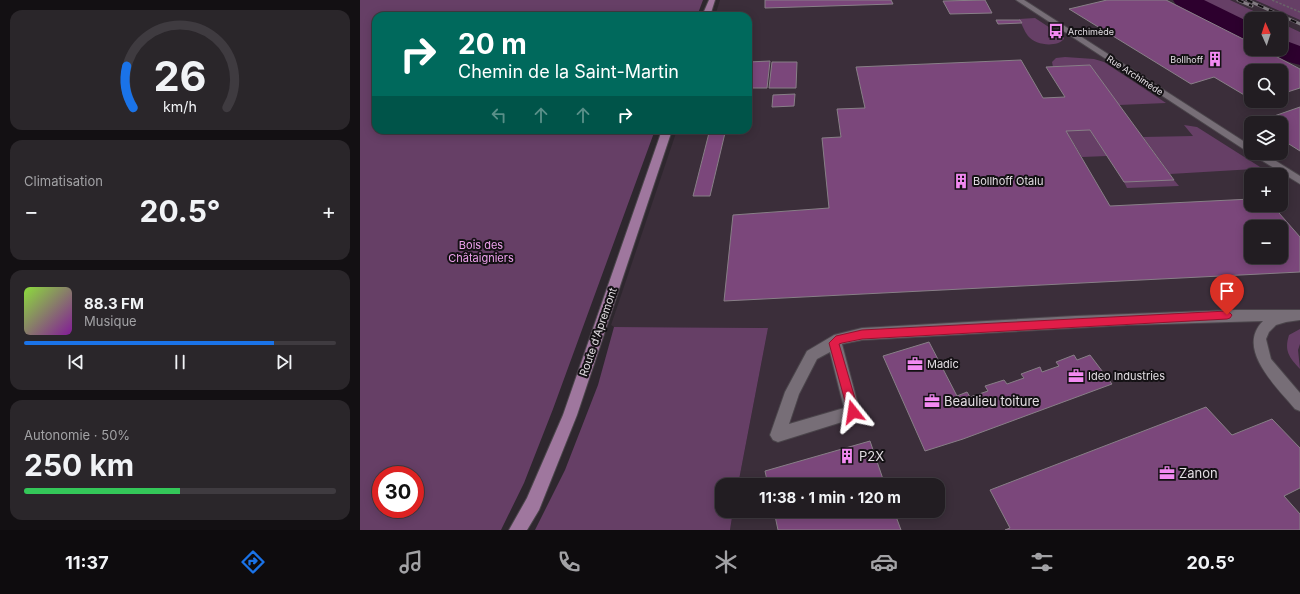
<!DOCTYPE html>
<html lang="fr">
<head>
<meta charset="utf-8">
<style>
  body { margin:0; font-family:Inter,sans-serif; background:#2a262a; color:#f1f3f6; height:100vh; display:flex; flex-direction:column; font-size:15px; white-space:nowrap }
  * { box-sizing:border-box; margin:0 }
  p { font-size:13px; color:#a2a2a5 }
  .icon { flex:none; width:22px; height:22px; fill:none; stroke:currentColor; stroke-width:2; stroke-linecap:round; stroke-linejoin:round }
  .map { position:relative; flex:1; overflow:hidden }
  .details { display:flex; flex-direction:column; gap:10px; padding:10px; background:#131013; width:360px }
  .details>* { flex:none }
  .top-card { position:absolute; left:12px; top:12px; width:380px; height:122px; border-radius:12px; box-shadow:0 2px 10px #0003,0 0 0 1px #3f3b40; background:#00695c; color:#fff; overflow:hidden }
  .needle { width:26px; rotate:357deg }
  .tools { position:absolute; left:884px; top:12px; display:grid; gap:8px }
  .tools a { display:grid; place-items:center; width:44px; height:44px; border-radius:8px; background:#221d22; box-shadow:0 2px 10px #0003,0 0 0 1px #3f3b40; font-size:20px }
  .speed { position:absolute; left:12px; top:466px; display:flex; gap:8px; font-size:20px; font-weight:700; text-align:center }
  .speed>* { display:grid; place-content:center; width:52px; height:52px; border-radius:50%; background:#221d22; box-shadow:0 2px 10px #0003,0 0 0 1px #3f3b40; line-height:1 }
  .speed .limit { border:6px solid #d22; background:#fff; color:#111 }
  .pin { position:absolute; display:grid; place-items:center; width:34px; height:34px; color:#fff; margin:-41px -17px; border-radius:50% 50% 50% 0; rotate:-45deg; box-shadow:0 0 4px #0007 }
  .pin .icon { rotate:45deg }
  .me { position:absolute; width:44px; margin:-22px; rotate:345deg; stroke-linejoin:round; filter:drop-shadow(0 0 3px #0008) }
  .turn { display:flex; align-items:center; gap:14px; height:84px; padding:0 20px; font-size:18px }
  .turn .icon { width:52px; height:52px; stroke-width:2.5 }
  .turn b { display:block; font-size:28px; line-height:34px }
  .lanes { display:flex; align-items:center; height:38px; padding:0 20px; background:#0003; justify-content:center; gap:20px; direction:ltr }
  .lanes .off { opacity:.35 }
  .big { font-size:30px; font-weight:700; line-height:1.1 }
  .details .widget { flex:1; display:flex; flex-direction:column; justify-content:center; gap:6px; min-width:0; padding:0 14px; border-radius:12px; background:#2a262a }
  .details .dial { align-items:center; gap:0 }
  .dial svg { height:104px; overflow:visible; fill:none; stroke:#3f3b40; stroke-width:7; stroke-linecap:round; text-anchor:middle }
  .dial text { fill:#f1f3f6; stroke:none }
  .song { display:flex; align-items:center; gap:12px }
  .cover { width:48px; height:48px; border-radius:6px; background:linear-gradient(135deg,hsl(90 70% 55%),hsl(290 70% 35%)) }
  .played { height:4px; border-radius:2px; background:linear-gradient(90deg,#1a73e8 80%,#3f3b40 80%) }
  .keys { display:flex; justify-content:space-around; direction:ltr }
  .heat { display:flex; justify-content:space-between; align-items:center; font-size:22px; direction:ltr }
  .charge { height:6px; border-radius:3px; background:linear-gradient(90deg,#34c759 50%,#3f3b40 0) }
  .trip { position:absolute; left:355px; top:478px; width:230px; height:40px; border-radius:12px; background:#221d22; box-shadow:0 2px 10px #0003,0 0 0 1px #3f3b40; font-weight:700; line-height:40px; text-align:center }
  .tab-bar { display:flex; height:64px; justify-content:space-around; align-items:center; background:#0e0c0e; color:#a2a2a5 }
  .tab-bar .icon { width:28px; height:28px }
  .tab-bar .active { color:#1a73e8 }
  .tab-bar b { font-size:18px; color:#f1f3f6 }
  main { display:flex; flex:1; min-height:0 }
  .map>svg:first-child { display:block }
</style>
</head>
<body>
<main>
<section class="details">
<div class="widget dial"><svg viewBox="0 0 100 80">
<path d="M14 69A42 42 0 1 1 86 69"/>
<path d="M14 69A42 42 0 0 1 9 37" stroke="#1a73e8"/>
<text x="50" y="56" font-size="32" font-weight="700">26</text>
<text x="50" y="72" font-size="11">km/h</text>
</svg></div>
<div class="widget"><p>Climatisation</p>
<div class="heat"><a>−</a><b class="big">20.5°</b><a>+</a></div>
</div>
<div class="widget">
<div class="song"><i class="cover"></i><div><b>88.3 FM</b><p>Musique</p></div></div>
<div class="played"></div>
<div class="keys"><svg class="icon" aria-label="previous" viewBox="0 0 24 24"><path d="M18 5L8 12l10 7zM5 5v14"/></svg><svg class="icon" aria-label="pause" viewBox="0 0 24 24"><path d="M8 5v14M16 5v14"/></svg><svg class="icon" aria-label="next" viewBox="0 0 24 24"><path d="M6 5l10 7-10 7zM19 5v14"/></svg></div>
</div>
<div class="widget"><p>Autonomie · 50%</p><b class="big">250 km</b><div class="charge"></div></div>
</section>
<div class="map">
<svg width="940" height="530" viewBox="0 0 940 530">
  <rect width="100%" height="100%" fill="#2e272e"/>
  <g fill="#3b2e3a" fill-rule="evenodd">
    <path d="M 360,0 L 817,0 L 891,37 L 891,49 L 915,49 L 940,61 L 940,530 L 370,530 L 373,511 L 578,511 L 578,485 L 378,485 L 408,328 L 254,327 L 251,325 L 317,130 L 388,130 L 388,16 L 355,16 ZM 891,71 L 921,71 L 921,101 L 891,101 ZM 891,123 L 921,123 L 921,153 L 891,153 ZM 891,175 L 921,175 L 921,205 L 891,205 ZM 891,227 L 921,227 L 921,257 L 891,257 Z"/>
    <polygon points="870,0 895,0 940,20 940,32 921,23 921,19 911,19"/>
  </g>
  <g fill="#663f66" fill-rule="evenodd">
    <path d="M 0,0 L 343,0 L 337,16 L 16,16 L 16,130 L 295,130 L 193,409 L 164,483 L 141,530 L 0,530 ZM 21,475 L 55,475 L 55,509 L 21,509 Z"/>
    <polygon points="817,0 870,0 911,19 891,19 891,37"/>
    <polygon points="895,0 940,0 940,20"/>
    <path d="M 675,18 L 704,37 L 704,39 C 696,48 675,45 668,36 C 664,31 662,24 659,19 Z"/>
    <polygon points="921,23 940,32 940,62 915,49 921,49"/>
    <polygon points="705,57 734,59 744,62 806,103 759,105 730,65 693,67 692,62 696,58"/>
    <polygon points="824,125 837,127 908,172 894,169 810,174 783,137 833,136"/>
    <polygon points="730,130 747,156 722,157 706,131"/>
    <polygon points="814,180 819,186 767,188 764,182"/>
    <polygon points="254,327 408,328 378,485 362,485 362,511 373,511 370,530 175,530 205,470 238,385"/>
    <path d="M 940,329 L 940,344 L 938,350 L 940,369 C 929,357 924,351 929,335 Z"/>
  </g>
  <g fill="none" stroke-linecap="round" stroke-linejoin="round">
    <g fill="#2d002e" fill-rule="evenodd">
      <polygon points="813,0 844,0 891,23 891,41 882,39 816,5"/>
      <path d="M 921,39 L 940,46 L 940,65 C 930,63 915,58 909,49 L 921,49 Z"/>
    </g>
  </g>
  <g fill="#7b477b" stroke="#887f87" fill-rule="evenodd">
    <polygon points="405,0 531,0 533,4 405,8"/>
    <polygon points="625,0 632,13 590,14 583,1"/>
    <polygon points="747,0 806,0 891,43 891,49 902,49 940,69 940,88 921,94 921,71 891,71 891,99 854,77 831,84 709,9"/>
    <polygon points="636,20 660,20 662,23 638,24"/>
    <path d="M 661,60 L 683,98 L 705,97 L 686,67 L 730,65 L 814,180 L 764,182 L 730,130 L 706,131 L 750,206 L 891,199 L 891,205 L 912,205 L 940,237 L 940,272 L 364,301 L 373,215 L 469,208 L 462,138 L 481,137 L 477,109 L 505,108 L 496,67 ZM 891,227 L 921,227 L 921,257 L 891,257 Z"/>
    <polygon points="410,61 407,88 388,88 388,62"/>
    <polygon points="412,62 437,62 436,88 409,88"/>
    <polygon points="435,94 434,106 412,107 413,95"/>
    <polygon points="940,107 940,151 921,139 921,123 894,123"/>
    <polygon points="349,133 365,133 350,196 333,196"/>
    <polygon points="569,342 597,396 607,392 610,397 628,391 625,386 644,380 647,384 664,378 661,374 680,367 682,372 699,366 696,362 714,355 717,360 730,355 752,384 603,439 565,451 523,356"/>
    <polygon points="846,407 872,435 912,419 940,448 940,488 924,496 940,514 940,530 645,530 650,528 630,490"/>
    <polygon points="510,441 525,485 408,485 405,471"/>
    <polygon points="414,511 534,511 541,530 418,530"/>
  </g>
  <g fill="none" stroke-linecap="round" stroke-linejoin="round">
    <defs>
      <g id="minor">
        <polygon points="656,0 664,0 891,146 891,153 903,153 940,176 940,184 888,152"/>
        <path d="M 875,310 L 940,310 L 940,320 L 926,322 L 916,325 L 909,332 L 906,339 L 911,359 L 940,393 L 940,411 L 935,409 C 917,387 875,349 903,321 L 768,325 L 502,340 L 482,344 L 500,412 L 498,417 L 418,442 L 413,440 L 410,435 L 425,392 L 447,351 L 474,335 L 502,328 L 715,316 ZM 470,352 L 484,408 L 429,424 L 439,394 L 457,359 Z"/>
      </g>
      <g id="major">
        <polygon points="349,0 355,0 350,16 342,16"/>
        <polygon points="302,130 312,130 217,415 179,510 167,530 149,530 167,498 203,415"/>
      </g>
    </defs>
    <use href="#minor" stroke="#4b454b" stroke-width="2"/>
    <use href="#major" stroke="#4b454b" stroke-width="2"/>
    <polyline stroke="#696269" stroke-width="1.5" stroke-dasharray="2.5 1.5" stroke-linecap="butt" points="912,0 940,12"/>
    <use href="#minor" fill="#776e77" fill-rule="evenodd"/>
    <use href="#major" fill="#9f779e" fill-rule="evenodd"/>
    <defs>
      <g id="rail">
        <polyline points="878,0 892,6"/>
        <polyline points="887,0 940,24"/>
      </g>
    </defs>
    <use href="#rail" stroke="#827c82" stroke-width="3"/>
    <use href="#rail" stroke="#141114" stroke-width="2" stroke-dasharray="6" stroke-linecap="butt"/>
  </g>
  <polygon fill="#e11d48" stroke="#92132f" points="867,311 870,313 872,315 870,318 867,319 502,339 482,343 479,344 499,412 497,416 493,418 489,416 488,412 469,343 476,336 502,330"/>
  <defs>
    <symbol id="bus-bare" viewBox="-9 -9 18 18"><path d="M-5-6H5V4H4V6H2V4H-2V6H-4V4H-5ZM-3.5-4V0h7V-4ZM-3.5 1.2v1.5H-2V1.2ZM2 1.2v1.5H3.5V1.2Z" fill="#f38af2" stroke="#141114" stroke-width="2.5" paint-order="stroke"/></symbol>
    <symbol id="building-bare" viewBox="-9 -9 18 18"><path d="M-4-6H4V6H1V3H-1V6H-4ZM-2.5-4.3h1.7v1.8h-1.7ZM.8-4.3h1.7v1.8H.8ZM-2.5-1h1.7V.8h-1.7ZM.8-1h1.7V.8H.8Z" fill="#f38af2" stroke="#141114" stroke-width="2.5" paint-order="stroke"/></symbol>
    <symbol id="office-bare" viewBox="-9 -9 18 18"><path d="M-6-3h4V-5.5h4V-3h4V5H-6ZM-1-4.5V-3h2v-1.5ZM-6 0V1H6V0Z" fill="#f38af2" stroke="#141114" stroke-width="2.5" paint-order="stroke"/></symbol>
  </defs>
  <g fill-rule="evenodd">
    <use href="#bus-bare" x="685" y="20" width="22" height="22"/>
    <use href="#building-bare" x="844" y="48" width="22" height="22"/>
    <use href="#building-bare" x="590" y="170" width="22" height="22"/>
    <use href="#office-bare" x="544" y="353" width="22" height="22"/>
    <use href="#office-bare" x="705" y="365" width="22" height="22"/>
    <use href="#office-bare" x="561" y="390" width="22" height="22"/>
    <use href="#building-bare" x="476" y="445" width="22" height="22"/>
    <use href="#office-bare" x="796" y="462" width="22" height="22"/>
  </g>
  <g text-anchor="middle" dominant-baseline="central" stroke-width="4" stroke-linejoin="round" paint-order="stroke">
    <g font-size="9" fill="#e3dee3" stroke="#141114" text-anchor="start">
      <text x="708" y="31">Archimède</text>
      <text x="843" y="59" text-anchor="end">Bollhoff</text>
    </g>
    <g font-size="9" fill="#e3dee3" stroke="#141114">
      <text transform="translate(775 75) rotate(33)">Rue Archimède</text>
    </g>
    <g font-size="11" fill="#e3dee3" stroke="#141114" text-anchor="start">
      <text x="613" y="181">Bollhoff Otalu</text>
      <text x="567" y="364">Madic</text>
      <text x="728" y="376">Ideo Industries</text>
    </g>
    <g font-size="11" fill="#eda1ec" stroke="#141114">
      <text x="121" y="245">Bois des<tspan x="121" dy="13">Châtaigniers</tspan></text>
    </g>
    <g font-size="11" fill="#e3dee3" stroke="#141114">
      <text transform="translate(238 332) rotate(-71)">Route d'Apremont</text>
    </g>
    <g font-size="13" fill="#e3dee3" stroke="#141114" text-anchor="start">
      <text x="584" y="401">Beaulieu toiture</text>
      <text x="499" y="456">P2X</text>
      <text x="819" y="473">Zanon</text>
    </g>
  </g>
</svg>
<div class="tools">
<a><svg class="needle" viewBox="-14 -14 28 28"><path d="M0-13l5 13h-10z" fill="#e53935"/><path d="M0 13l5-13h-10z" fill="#a2a2a5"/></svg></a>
<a><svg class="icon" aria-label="search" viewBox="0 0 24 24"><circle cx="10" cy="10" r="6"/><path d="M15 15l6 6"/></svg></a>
<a><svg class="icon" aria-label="layers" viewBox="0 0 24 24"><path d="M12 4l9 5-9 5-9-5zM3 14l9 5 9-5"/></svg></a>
<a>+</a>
<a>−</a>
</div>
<div class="speed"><div class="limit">30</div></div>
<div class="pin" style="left:867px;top:315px;background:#d93025"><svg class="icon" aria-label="arrive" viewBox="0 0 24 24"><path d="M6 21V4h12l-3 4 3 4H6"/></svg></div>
<svg class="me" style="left:493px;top:412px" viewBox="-20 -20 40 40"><path d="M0-17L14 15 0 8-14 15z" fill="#e11d48" stroke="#fff" stroke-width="4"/></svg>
<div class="trip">11:38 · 1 min · 120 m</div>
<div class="top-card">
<div class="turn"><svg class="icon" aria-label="right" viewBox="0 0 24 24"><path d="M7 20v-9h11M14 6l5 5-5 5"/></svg><div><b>20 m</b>Chemin de la Saint-Martin</div></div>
<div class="lanes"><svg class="icon off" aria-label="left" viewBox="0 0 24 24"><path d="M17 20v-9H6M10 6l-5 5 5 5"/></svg><svg class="icon off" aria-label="ahead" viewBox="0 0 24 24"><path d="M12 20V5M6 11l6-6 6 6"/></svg><svg class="icon off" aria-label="ahead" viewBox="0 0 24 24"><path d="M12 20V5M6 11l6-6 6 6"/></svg><svg class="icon" aria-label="right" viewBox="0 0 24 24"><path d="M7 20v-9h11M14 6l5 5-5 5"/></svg></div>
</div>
</div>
</main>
<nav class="tab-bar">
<b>11:37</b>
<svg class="icon active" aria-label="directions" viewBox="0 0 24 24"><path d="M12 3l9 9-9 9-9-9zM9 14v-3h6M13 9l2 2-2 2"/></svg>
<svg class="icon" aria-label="music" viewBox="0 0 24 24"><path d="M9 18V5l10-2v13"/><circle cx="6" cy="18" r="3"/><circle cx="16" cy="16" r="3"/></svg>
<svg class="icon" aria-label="phone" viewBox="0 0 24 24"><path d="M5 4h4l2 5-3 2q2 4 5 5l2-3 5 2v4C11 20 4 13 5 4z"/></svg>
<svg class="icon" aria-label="climate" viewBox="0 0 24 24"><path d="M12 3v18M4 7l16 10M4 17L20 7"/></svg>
<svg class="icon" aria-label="car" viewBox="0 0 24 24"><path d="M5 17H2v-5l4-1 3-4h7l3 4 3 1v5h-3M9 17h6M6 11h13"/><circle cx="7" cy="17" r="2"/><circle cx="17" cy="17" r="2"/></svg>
<svg class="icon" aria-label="filters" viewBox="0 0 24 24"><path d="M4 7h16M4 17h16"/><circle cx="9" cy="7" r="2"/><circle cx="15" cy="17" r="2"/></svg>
<b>20.5°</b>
</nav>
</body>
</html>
